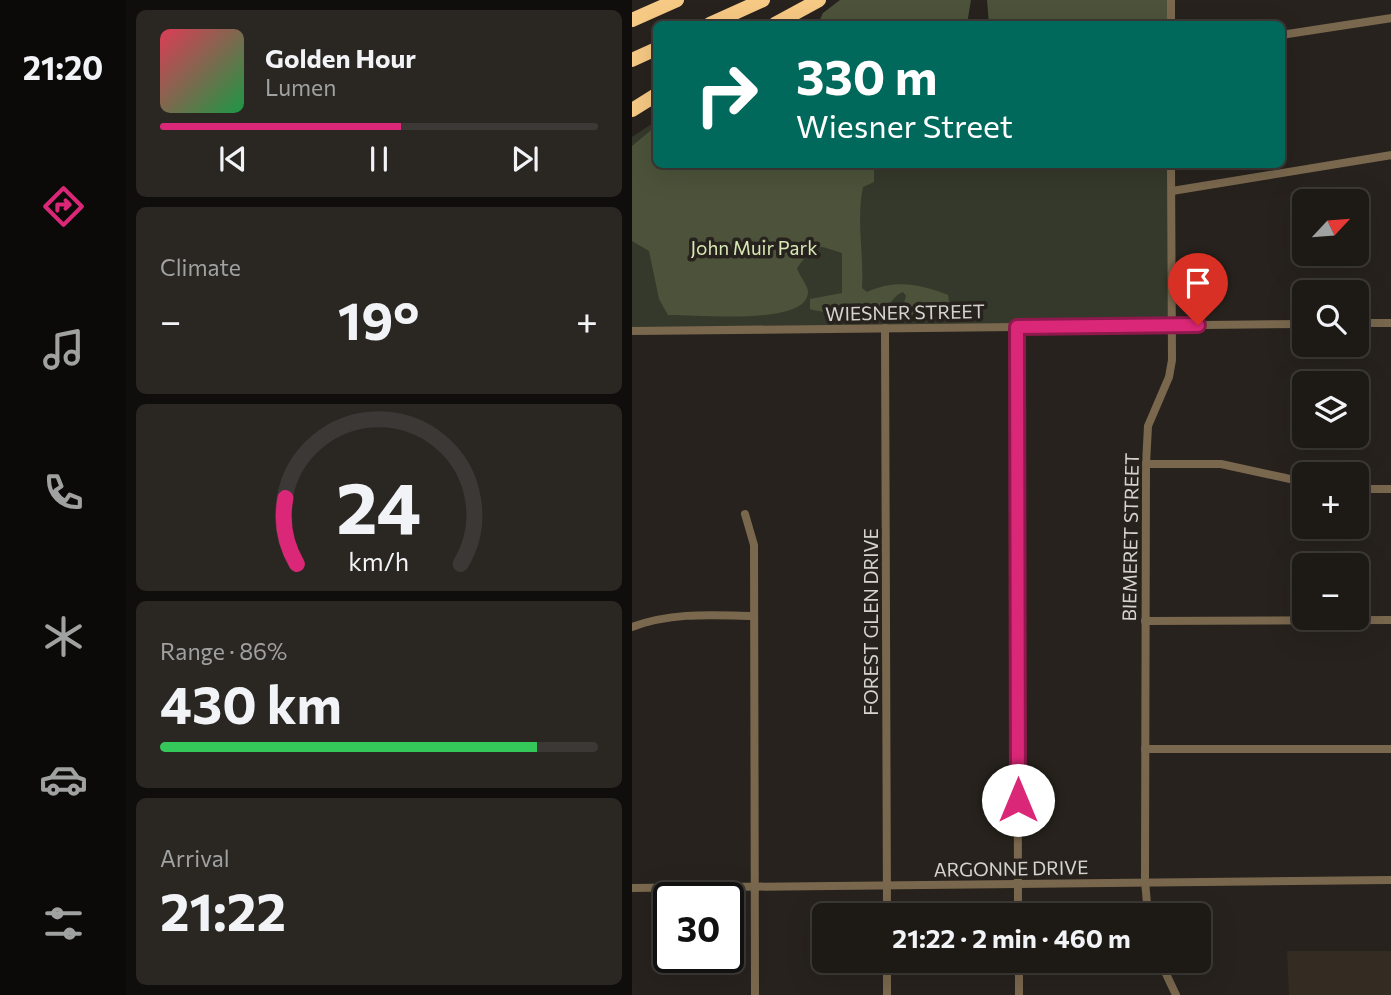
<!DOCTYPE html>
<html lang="en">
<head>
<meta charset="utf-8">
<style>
  body { margin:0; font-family:Commissioner,sans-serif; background:#2a2723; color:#f1f3f6; height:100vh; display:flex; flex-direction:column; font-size:26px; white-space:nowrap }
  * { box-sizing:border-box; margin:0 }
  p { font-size:23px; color:#a0a1a1 }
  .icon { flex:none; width:38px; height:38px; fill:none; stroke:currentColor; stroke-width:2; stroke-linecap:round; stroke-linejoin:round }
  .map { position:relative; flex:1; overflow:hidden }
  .sheet { display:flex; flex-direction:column; gap:10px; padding:10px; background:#100e0c; width:506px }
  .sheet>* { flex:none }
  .banner { position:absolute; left:21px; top:21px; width:632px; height:147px; border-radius:10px; box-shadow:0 7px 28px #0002,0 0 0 2px #3b3835; background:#00695c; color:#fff; overflow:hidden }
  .needle { width:46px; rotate:64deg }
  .tools { position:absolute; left:660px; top:189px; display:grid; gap:14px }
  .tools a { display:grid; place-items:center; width:77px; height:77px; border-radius:10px; background:#1d1a16; box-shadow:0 7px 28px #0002,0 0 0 2px #3b3835; font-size:35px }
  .speed { position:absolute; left:21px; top:882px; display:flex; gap:14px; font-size:35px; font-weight:700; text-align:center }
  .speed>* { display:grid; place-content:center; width:91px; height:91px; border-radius:50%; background:#1d1a16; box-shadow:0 7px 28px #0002,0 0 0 2px #3b3835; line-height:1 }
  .speed .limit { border:4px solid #111; border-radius:10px; background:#fff; color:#111 }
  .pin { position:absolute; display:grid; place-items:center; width:60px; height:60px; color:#fff; margin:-72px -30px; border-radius:50% 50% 50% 0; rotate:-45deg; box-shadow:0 0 7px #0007 }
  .pin .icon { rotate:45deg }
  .me { position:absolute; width:77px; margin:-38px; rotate:0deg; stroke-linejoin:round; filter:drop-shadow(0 0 5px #0008) }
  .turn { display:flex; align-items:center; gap:24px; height:147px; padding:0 28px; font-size:32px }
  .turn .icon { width:91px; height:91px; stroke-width:2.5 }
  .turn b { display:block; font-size:49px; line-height:60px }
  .big { font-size:52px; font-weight:700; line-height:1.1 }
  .sheet .tile { flex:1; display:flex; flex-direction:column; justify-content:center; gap:10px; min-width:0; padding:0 24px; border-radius:10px; background:#2a2723 }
  .sheet .dial { align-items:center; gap:0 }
  .dial svg { height:182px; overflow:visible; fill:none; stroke:#3b3835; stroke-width:7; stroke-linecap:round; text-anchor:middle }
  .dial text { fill:#f1f3f6; stroke:none }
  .song { display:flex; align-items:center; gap:21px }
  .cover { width:84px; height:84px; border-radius:10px; background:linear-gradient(135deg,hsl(350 70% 55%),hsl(140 70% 35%)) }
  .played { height:7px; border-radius:4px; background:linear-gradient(90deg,#db2777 55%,#3b3835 55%) }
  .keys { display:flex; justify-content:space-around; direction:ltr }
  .heat { display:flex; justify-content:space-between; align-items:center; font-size:38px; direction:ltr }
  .charge { height:10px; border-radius:5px; background:linear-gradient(90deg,#34c759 86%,#3b3835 0) }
  .trip { position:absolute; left:180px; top:903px; width:399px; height:70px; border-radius:10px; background:#1d1a16; box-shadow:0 7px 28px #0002,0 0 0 2px #3b3835; font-weight:700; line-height:70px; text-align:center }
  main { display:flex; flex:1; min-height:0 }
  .tab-bar { display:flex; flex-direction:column; width:126px; justify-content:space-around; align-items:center; background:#0c0a09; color:#a0a1a1 }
  .tab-bar .icon { width:49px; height:49px }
  .tab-bar .selected { color:#db2777 }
  .tab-bar b { font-size:32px; color:#f1f3f6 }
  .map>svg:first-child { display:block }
</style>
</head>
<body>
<main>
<nav class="tab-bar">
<b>21:20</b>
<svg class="icon selected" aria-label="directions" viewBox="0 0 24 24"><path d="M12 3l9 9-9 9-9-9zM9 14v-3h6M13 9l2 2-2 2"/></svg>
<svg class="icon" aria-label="music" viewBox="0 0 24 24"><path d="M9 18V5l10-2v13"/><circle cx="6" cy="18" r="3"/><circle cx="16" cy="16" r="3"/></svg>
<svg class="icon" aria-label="phone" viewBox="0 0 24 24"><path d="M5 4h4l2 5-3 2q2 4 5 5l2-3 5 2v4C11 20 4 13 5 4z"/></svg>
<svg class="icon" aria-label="climate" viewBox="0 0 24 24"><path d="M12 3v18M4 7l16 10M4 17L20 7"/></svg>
<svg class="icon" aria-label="car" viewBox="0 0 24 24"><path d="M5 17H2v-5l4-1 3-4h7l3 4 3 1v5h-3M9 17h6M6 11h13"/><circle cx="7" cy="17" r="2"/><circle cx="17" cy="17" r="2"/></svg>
<svg class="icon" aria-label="filters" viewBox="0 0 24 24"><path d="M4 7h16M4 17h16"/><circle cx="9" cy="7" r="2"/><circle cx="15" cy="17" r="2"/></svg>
</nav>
<section class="sheet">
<div class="tile">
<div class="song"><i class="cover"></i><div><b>Golden Hour</b><p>Lumen</p></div></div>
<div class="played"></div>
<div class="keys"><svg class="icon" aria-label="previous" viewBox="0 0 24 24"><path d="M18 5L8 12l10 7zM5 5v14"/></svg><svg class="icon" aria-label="pause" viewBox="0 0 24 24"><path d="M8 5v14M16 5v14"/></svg><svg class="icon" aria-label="next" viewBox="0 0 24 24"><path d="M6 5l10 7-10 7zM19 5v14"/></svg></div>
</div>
<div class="tile"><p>Climate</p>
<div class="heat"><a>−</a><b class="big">19°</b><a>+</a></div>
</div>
<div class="tile dial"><svg viewBox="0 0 100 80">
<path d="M14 69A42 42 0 1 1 86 69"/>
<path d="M14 69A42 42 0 0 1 9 40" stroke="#db2777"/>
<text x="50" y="56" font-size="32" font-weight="700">24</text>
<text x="50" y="72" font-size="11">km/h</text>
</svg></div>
<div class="tile"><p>Range · 86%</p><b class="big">430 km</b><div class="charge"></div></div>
<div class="tile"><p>Arrival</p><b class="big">21:22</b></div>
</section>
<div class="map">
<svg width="760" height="995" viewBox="0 0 760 995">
  <rect width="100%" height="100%" fill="#27221d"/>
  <polygon fill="#342b23" points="655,951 759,951 759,995 657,995"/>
  <polygon fill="#35392b" points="24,121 24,164 539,165 540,325 0,331 0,137"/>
  <g fill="#4c533a">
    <polygon points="208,0 339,0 335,24 186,24 191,13"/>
    <polygon points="355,0 540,0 534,24 357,24"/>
    <path d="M 24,126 L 24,164 L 242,165 L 242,182 L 231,187 C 224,221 232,253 230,288 L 235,292 C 263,279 288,284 316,295 L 317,301 L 312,309 L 284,315 L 275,312 L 271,306 L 274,296 L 271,292 C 261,295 259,306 250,310 C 239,315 190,314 178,309 L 178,299 L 210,293 L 210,253 L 191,247 L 175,249 L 174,256 L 165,268 C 167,276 176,285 176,292 C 176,327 59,314 36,315 L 27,299 L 17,251 L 0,241 L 0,146 Z"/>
  </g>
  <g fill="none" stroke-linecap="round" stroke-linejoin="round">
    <g stroke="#7a684e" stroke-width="8">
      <polyline points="539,0 539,24"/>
      <polyline points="649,35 760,18"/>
      <polyline points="540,191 760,155"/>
      <polyline points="724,323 760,323"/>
      <polyline points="385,327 386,915"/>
      <polyline points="253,328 255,915"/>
      <polyline points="0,331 672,324"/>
      <polyline points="514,464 589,464 672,482"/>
      <polyline points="724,489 760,489"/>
      <polyline points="113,514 122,545 123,995"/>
      <polyline points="513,621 760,620"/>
      <path d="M 0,627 C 40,612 80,615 122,616"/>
      <polyline points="513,749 760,749"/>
      <polyline points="0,888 760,880"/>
      <polyline points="516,915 513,881 514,464 516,426 537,377 540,360 539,164"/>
      <polyline points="255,961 255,995"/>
      <polyline points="387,961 387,995"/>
      <polyline points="528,961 544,995"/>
    </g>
    <g stroke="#f6c984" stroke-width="14">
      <polyline points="0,20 45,0"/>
      <polyline points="78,24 131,0"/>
      <polyline points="143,24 187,0"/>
      <polyline points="0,60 24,49"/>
      <polyline points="0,110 24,95"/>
    </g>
  </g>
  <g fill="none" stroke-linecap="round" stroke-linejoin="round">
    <defs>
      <polyline id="route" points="386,800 385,327 566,325"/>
    </defs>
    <use href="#route" stroke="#8e194d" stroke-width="18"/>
    <use href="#route" stroke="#db2777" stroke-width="12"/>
  </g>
  <g text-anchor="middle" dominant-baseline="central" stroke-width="7" stroke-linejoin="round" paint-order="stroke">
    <g font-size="19" fill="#d9e9b5" stroke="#27221d">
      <text x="122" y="247">John Muir Park</text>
    </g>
    <g font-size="19" fill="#d6d3cf" stroke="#27221d">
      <text transform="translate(273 312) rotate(-1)">WIESNER STREET</text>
      <text transform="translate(498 537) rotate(-89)">BIEMERET STREET</text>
      <text transform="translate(238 622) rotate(-90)">FOREST GLEN DRIVE</text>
      <text transform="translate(379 868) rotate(-1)">ARGONNE DRIVE</text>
    </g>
  </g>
</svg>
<div class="tools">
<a><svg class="needle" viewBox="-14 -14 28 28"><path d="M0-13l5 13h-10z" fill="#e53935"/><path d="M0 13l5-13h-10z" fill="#a0a1a1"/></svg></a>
<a><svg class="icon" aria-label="search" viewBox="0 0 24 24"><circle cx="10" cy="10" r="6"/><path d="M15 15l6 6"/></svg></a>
<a><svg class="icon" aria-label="layers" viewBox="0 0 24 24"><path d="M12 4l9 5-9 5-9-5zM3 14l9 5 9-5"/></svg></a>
<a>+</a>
<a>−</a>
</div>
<div class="speed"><div class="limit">30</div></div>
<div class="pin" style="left:566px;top:325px;background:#d93025"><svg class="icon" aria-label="arrive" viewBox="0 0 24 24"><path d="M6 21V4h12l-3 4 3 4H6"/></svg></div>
<svg class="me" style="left:386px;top:800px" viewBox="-20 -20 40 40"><circle r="19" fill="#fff"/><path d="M0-13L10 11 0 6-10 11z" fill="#db2777"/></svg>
<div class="trip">21:22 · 2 min · 460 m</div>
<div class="banner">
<div class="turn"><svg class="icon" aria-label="right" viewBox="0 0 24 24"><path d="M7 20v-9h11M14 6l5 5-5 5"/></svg><div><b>330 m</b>Wiesner Street</div></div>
</div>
</div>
</main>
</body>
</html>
